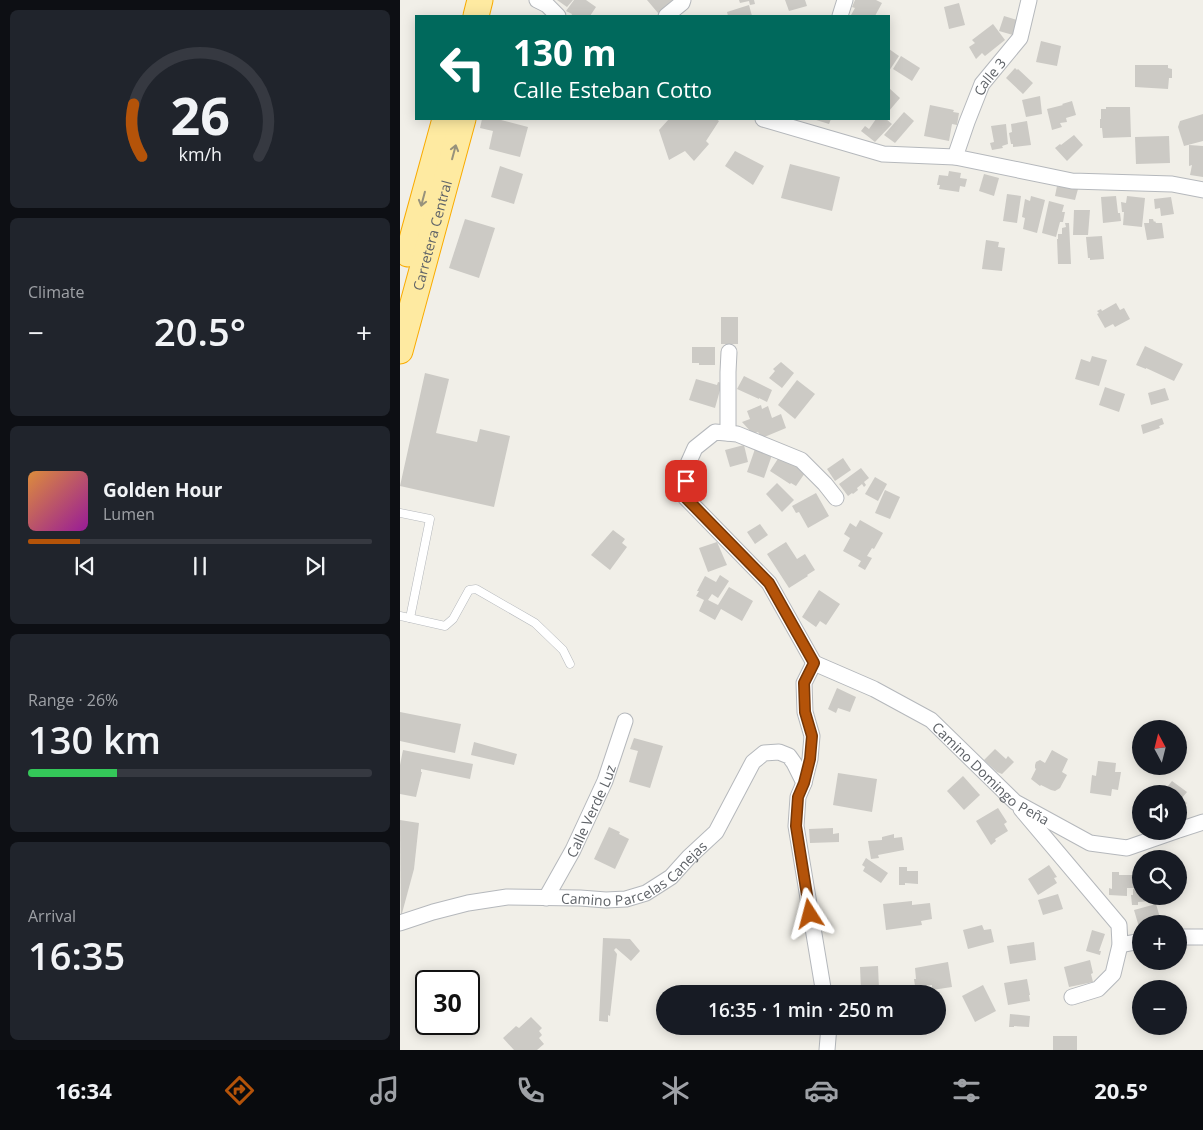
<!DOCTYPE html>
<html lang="en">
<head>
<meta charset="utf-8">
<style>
  body { margin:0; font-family:"Open Sans",sans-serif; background:#20242c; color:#f1f3f6; height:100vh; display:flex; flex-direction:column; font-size:19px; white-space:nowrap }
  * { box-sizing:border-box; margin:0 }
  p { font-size:16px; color:#9ea1a6 }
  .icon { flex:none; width:28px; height:28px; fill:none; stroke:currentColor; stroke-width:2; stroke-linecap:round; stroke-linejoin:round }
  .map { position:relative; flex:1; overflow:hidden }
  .panel { display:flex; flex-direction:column; gap:10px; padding:10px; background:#0d0f14; width:400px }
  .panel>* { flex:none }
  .hud { position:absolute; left:15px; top:15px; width:475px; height:105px; border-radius:0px; box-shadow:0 2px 12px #0003; background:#00695c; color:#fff; overflow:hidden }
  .needle { width:32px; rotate:353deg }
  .controls { position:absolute; left:732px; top:720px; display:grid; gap:10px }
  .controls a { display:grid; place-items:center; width:55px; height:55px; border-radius:50%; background:#171b24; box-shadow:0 2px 12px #0003; font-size:25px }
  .speed { position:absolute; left:15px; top:970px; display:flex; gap:10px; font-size:25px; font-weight:700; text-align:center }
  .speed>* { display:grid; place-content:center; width:65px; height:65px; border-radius:50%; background:#171b24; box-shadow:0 2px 12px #0003; line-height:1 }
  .speed .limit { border:2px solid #111; border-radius:8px; background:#fff; color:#111 }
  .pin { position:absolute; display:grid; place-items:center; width:42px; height:42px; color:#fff; margin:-21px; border-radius:10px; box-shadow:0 2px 8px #0006 }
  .me { position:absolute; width:55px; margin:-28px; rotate:351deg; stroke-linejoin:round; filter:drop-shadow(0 0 4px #0008) }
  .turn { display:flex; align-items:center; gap:18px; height:105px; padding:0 15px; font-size:22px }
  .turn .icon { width:65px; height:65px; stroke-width:2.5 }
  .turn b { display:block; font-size:35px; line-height:42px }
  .big { font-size:38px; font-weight:600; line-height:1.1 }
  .panel .card { flex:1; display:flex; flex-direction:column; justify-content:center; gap:8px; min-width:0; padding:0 18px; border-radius:8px; background:#20242c }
  .panel .dial { align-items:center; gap:0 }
  .dial svg { height:130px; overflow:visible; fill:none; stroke:#363941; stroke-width:7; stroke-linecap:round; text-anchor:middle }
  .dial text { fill:#f1f3f6; stroke:none }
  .song { display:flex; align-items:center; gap:15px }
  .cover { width:60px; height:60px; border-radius:8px; background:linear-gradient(135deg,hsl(30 70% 55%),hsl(300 70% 35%)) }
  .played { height:5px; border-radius:2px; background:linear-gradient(90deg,#b45309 15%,#363941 15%) }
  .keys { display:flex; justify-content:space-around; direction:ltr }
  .heat { display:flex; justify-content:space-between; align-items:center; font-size:28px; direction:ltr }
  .charge { height:8px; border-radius:4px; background:linear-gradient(90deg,#34c759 26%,#363941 0) }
  .trip { position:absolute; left:256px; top:985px; width:290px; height:50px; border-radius:25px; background:#171b24; box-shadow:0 2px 12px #0003; font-weight:600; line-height:50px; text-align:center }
  .tabs { display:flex; height:80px; justify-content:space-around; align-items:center; background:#090b0e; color:#9ea1a6 }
  .tabs .icon { width:35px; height:35px }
  .tabs .current { color:#b45309 }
  .tabs b { font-size:22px; color:#f1f3f6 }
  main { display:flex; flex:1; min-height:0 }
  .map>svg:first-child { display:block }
</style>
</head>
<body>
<main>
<section class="panel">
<div class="card dial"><svg viewBox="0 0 100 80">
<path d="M14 69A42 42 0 1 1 86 69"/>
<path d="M14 69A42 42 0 0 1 9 37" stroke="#b45309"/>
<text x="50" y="56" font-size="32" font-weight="700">26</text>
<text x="50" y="72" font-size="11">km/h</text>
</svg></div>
<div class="card"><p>Climate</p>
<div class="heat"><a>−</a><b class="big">20.5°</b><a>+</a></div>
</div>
<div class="card">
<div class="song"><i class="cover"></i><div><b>Golden Hour</b><p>Lumen</p></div></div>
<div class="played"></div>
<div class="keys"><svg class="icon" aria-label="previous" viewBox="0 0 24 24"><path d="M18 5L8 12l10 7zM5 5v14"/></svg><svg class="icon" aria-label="pause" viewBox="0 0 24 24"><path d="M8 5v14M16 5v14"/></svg><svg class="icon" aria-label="next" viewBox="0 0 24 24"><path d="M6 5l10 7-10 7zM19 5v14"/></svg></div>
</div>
<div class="card"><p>Range · 26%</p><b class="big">130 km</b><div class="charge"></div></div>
<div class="card"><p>Arrival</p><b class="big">16:35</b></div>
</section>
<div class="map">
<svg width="803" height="1050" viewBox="0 0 803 1050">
  <rect width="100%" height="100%" fill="#f1efe8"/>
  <g fill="#cccac5">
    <polygon points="157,0 173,0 167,7"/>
    <polygon points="174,0 186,0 196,7 190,16 171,16 172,14 166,11"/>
    <polygon points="247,0 276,0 263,11 261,10 258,13"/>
    <polygon points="339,0 354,0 355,4 350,5 349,1 340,3"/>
    <polygon points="385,0 405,0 407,6 389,11"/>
    <polygon points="455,0 476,0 482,3 475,16 454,16 451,15 455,8 452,7"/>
    <polygon points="559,3 565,25 549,29 544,7"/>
    <polygon points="349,5 352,16 328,16 327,12"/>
    <polygon points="604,16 617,20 613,35 599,31"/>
    <polygon points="593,24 605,40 585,56 582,53 576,59 569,47 575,43 572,40"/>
    <polygon points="641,41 661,46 657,66 636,62"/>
    <polygon points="489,49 499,56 489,71"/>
    <polygon points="501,56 520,68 512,81 493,69"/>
    <polygon points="735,65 768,65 768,68 772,69 772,78 769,78 768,89 735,87"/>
    <polygon points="615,68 617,70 618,69 633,83 623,94 606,78"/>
    <polygon points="489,88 500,98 489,111"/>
    <polygon points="640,96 642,114 626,117 622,100"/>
    <polygon points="672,101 676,115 666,118 667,122 660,123 662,127 652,130 647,109 663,105 662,104"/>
    <polygon points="530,105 554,110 553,112 559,113 557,125 552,124 549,141 524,136"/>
    <polygon points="706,107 730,107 731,137 703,138 702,128 700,128 700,119 701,119 701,109 706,109"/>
    <polygon points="504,112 514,121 495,143 484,135"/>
    <polygon points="803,114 803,141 784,146 778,127 780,121"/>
    <polygon points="82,119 97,119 128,127 120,157 89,149 93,131 80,128"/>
    <polygon points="269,119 316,119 319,121 306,141 309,144 294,161 285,151 269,160 259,130"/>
    <polygon points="413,119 431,119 429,124"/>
    <polygon points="476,119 486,119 492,124 475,142 461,131 465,126 469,129"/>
    <polygon points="627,121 631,145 613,147 613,144 611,144 609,133 612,132 611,124"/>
    <polygon points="606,124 608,144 602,146 603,148 592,150 590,143 594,142 591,126"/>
    <polygon points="674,135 683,145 667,161 655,148 660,144 661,145"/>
    <polygon points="769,136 770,163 736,164 735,137"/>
    <polygon points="789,145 803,146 803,177 790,175 792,165 789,166"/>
    <polygon points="335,151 364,166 353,185 325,166"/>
    <polygon points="390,164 440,177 432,211 381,198"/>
    <polygon points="100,166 123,174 114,204 91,197"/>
    <polygon points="549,171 561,173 560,178 567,179 565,187 560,186 559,192 539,189 540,185 537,185 539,175 548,176"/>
    <polygon points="584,174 599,178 594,196 579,191"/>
    <polygon points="659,185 678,189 675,200 655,196 657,186 659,187"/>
    <polygon points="607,194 621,196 617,223 603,221"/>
    <polygon points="631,196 645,200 637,233 623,229 625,218 622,217 625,199 630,201"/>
    <polygon points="716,196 718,213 720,213 721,221 703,223 701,197"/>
    <polygon points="727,196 745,198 742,227 723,225 724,212 722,212 721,202 726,203"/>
    <polygon points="771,197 774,214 761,216 760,208 755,209 754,199"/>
    <polygon points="649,201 664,205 662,212 665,212 663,222 660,222 656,237 642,233"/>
    <polygon points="674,210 690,210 688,235 673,235"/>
    <polygon points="65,219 95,228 79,278 49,268"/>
    <polygon points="749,219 753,219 754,222 755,221 756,223 762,223 764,238 747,240 744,223 749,223"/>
    <polygon points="665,223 669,223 671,264 658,264 657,239 658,239 658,234 662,234 662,228 666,227"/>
    <polygon points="702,236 704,259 690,260 690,258 688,258 686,237"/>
    <polygon points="586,240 599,242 598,247 605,248 602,271 582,269"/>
    <polygon points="716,303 720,310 724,308 730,319 715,327 713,324 705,328 697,314 699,313 697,311 701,309 702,311"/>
    <rect x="321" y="317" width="17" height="27"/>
    <polygon points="745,346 783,364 774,381 746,368 746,369 736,365"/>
    <polygon points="292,347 315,347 315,365 299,365 299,363 292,363"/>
    <polygon points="692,356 707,360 699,386 675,379 681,359 690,362"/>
    <polygon points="381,362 394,373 382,388 369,378 375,371 373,369"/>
    <polygon points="25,373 49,379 36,433 77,442 80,429 110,436 94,507 0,486"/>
    <polygon points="344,376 372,390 367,402 359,398 359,399 337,389"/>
    <polygon points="296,379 317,385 318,382 322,383 315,408 289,400"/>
    <polygon points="397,380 415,394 395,419 378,405"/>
    <polygon points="705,387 725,394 719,412 699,405"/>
    <polygon points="765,388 769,400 751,405 748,393"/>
    <polygon points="361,405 362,409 368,406 372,418 381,414 386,428 362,438 358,432 353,434 342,422 350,419 347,411"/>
    <polygon points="762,418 764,424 759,426 760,428 743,434 741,425"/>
    <polygon points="344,445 348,462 330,467 325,450"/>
    <polygon points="356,446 373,452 364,478 347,472"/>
    <polygon points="381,454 407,470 396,486 391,483 390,484 370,471"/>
    <polygon points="443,458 451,470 435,481 427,469"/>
    <polygon points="461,468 469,478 464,482 466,485 464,487 462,484 457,488 458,490 453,494 452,493 448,496 439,484"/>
    <polygon points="475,477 487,484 478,501 465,494"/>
    <polygon points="377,483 394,500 382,512 366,494"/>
    <polygon points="485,490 500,497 490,519 475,513"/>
    <polygon points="416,493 429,516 408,528 399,512 396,513 392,506"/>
    <polygon points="460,520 483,533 474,549 472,548 467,556 472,558 465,570 458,566 461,561 443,551 450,538 444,534 450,523 456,527"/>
    <polygon points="360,524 368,535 355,544 347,532"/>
    <polygon points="213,530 225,539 222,543 227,547 210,570 191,555"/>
    <polygon points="317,542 327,565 308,572 299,548"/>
    <polygon points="386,542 397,559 405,554 415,570 407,575 408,576 389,588 367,554"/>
    <polygon points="320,575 329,581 318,598 312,594 308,600 318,605 329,587 353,601 342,621 321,609 315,620 299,611 304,600 296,596 299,591 297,591 305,576 316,582"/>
    <polygon points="419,590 440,604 426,625 420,621 416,627 402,617"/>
    <polygon points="437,688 456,697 450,712 438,708 436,713 428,709"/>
    <polygon points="0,712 61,724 55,753 0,741"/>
    <polygon points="234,738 263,746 250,788 229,782 238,751 230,749"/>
    <polygon points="74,742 117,754 114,765 71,755"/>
    <polygon points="595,749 606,759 608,756 614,762 602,774 597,772 584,760"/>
    <polygon points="3,750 73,764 70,779 21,769 21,772 22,772 16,797 0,794 0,765"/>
    <polygon points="652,750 668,759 662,772 667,775 660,788 655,791 651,790 641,785 640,786 631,779 636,769 635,768 635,765 636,762 640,760 645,763"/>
    <polygon points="698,761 716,763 715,772 721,772 718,790 712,789 711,796 690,793 692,775 696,776"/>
    <polygon points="438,773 477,779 472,812 433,805"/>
    <polygon points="563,776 580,795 564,810 547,791"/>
    <polygon points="772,781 787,792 781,799 787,803 779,813 779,794 756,794 760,789 764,791"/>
    <polygon points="598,808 607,822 604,824 608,831 595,839 596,841 591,845 576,821"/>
    <polygon points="0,820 19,823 14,869 1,917"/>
    <polygon points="209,827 220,832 219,834 229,839 215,869 194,859"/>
    <polygon points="433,828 433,834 439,833 439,842 410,843 409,829"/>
    <polygon points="494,834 494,838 502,837 504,850 478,855 479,858 471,859 468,841 482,840 482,837"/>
    <polygon points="466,858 488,873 481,883 463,871 465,867 462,865"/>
    <polygon points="649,865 657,877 654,878 657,883 638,895 628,879"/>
    <polygon points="499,867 507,867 507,871 518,871 518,884 505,883 505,885 499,885"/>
    <polygon points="712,872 719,872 719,875 735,875 734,888 727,888 727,896 709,895 709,888 712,889"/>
    <polygon points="741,887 741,896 751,896 751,901 738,902 738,905 732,905 731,895 733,895 733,889"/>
    <polygon points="658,894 663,909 643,915 638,900"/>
    <polygon points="512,901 512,905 530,903 532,919 521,921 522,925 486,930 483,904"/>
    <polygon points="756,904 761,921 752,924 741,924 741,927 739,927 734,910"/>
    <polygon points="582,925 584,930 591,929 594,942 568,949 563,930"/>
    <polygon points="692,930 705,934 699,951 701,951 700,955 686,951"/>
    <polygon points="203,938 230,939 240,951 231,961 216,948 214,950 217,954 210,1016 208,1015 208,1022 199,1021"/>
    <polygon points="634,942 636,960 610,964 607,946"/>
    <polygon points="690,960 693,973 691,974 693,982 669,987 664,967"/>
    <polygon points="548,962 552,987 532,990 532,985 519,987 519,985 515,986 514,979 516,979 515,968"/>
    <polygon points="478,966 479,989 461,990 460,967"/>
    <polygon points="627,979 630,995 629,995 630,1001 608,1005 604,983"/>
    <polygon points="583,985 596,1011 575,1022 562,996"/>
    <polygon points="610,1014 630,1016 629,1027 614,1026 614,1027 609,1027"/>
    <polygon points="131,1017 142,1028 139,1031 142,1035 139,1038 144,1044 137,1050 114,1050 103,1038 116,1026 119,1028"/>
    <rect x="653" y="1036" width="24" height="14"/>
  </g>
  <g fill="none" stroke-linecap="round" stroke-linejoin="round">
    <defs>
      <g id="service">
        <polyline points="0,513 30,519 10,618"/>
        <polyline points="0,616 45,626 53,619 69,590 76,589 135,623 163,650 170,664"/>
      </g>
      <g id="minor">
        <polyline points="137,0 147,5 158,16"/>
        <polyline points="266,16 282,3 283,0"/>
        <polyline points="440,16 445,0"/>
        <polyline points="363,119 483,154 555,157 672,181 772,184 803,190"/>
        <path id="s1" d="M 555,157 L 567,122 L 582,84 L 620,38 L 629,0"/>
        <polyline points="328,433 328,372 329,352"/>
        <polyline points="414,663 369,583 285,497 287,466 295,448 315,432 337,434 401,460 425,484 436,498"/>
        <path id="s2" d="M 414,663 L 474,689 L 531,720 L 615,802 L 690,843 L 727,848 L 776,831"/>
        <polyline points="414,663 404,683 405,712 412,736 410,759 404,783 398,797 396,826 424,994"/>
        <polyline points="621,809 719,925 720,945 713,974 698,989 672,997"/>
        <polyline points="779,830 803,822"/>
        <path id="s3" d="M 146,898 L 173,850 L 205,781 L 225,721"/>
        <path id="s4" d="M 0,923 L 33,912 L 68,903 L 107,897 L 180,898 L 206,900 L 226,899 L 246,893 L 271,877 L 289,857 L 316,832 L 353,762 L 364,753 L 379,752 L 389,756 L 394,763 L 404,783"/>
        <polyline points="779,937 803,937"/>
        <polyline points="720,945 741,941"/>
        <polyline points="427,1050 429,1026"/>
      </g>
      <g id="trunk">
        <polyline points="76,16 80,0"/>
        <polyline points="8,254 45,119"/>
        <path id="s5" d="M 0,351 L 63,119"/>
      </g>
    </defs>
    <use href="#service" stroke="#b5b8bc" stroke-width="9"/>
    <use href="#minor" stroke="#b5b8bc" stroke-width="17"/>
    <use href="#trunk" stroke="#f9ab00" stroke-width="27"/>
    <use href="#service" stroke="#fff" stroke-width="8"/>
    <use href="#minor" stroke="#fff" stroke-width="15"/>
    <use href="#trunk" stroke="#feeaa1" stroke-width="25"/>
  </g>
  <defs><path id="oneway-shaft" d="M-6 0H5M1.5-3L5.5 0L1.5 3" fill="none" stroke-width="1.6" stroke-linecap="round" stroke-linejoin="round" transform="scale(1.25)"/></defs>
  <g stroke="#97927c">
    <use href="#oneway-shaft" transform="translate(54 152) rotate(-75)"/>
    <use href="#oneway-shaft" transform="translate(23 199) rotate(105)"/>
  </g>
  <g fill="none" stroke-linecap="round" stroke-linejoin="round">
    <defs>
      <polyline id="route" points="286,481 285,497 369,583 414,663 404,683 405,712 412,736 410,759 404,783 398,797 396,826 410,914"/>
    </defs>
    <use href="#route" stroke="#753606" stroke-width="12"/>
    <use href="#route" stroke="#b45309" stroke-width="9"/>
  </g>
  <g text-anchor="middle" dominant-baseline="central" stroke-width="4" stroke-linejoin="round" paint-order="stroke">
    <g font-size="14" fill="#5f6368" stroke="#fff">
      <text stroke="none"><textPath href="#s1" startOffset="88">Calle 3</textPath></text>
      <text stroke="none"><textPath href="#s5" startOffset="120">Carretera Central</textPath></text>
      <text stroke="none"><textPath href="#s2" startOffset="211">Camino Domingo Peña</textPath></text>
      <text stroke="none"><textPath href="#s3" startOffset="98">Calle Verde Luz</textPath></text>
      <text stroke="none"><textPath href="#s4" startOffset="246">Camino Parcelas Canejas</textPath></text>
    </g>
  </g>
</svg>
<div class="controls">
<a><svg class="needle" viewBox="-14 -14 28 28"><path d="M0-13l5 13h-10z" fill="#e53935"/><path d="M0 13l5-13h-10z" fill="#9ea1a6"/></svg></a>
<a><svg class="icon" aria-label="sound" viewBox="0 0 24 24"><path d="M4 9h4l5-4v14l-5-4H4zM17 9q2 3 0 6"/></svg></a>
<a><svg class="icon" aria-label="search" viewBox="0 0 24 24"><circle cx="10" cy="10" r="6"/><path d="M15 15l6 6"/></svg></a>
<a>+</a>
<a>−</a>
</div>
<div class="speed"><div class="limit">30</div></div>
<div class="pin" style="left:286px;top:481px;background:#d93025"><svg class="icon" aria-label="arrive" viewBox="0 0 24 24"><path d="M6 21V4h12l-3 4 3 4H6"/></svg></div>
<svg class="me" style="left:410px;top:914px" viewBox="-20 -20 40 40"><path d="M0-17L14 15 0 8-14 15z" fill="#b45309" stroke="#fff" stroke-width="4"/></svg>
<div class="trip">16:35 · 1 min · 250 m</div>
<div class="hud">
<div class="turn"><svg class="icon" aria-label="left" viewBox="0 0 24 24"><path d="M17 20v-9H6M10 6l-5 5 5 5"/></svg><div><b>130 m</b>Calle Esteban Cotto</div></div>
</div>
</div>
</main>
<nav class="tabs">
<b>16:34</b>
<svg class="icon current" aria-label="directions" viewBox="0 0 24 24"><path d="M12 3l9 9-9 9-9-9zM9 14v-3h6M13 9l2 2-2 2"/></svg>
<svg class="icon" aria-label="music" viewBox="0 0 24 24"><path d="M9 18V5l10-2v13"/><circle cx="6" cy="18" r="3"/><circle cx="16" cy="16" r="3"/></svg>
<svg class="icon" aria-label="phone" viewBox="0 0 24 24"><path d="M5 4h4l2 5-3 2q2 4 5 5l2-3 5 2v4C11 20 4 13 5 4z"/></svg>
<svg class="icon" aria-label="climate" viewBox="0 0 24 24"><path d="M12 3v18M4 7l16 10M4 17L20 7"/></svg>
<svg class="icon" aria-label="car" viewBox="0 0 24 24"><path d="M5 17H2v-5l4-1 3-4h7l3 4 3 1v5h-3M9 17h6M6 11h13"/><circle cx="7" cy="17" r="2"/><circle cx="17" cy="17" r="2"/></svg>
<svg class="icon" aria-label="filters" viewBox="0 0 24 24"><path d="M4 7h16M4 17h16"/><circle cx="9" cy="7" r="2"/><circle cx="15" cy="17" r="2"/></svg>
<b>20.5°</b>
</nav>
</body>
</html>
